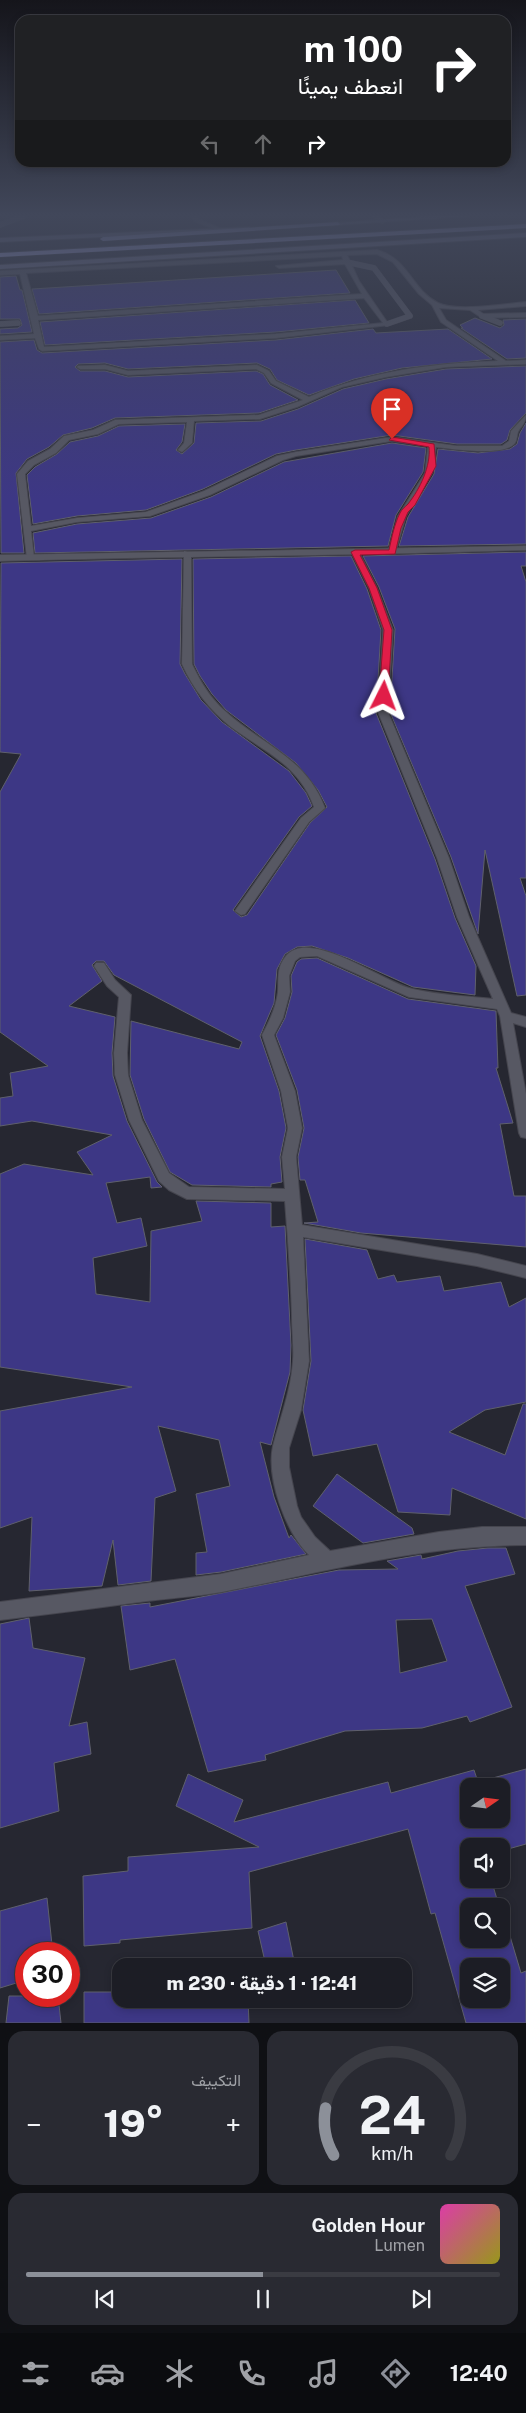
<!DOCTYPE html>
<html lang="ar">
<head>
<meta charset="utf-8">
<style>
  body { margin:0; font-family:"Public Sans",Vazirmatn,sans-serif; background:#292a32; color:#f1f3f6; direction:rtl; height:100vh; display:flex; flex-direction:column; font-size:19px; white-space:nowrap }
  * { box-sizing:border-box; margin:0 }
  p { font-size:16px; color:#a0a2a7 }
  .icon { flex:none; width:28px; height:28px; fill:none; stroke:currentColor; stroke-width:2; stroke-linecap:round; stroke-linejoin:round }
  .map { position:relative; height:2023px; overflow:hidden; direction:ltr }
  .drawer { display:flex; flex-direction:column; gap:8px; padding:8px; background:#0f1014; flex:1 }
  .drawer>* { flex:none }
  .top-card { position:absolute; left:15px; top:15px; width:496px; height:152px; border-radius:15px; box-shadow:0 2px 8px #0003,0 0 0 1px #3a3b42; direction:rtl; background:#202124; color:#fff; overflow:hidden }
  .needle { width:32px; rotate:76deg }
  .tools { position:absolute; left:460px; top:1778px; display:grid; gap:10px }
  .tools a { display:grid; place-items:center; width:50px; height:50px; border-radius:10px; background:#1c1d25; box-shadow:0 2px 8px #0003,0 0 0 1px #3a3b42; font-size:25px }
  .speed { position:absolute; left:15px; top:1942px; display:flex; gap:10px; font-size:25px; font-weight:700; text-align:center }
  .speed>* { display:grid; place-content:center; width:65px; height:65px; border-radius:50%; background:#1c1d25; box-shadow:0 2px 8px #0003,0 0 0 1px #3a3b42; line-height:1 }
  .speed .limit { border:8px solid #d22; background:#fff; color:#111 }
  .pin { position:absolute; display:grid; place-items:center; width:42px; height:42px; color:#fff; margin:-51px -21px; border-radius:50% 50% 50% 0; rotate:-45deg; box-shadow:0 0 5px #0007 }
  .pin .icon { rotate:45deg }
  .me { position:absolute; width:55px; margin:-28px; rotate:3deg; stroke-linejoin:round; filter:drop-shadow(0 0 4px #0008) }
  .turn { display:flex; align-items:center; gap:18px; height:105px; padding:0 25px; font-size:22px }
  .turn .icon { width:65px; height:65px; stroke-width:2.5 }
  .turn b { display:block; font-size:35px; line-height:42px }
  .lanes { display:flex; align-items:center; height:48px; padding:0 25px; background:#0003; justify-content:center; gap:25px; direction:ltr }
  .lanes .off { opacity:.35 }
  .big { font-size:38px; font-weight:800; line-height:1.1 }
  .drawer .card { flex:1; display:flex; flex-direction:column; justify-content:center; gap:8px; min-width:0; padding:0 18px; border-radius:15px; background:#292a32 }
  .drawer .dial { align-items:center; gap:0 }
  .dial svg { height:130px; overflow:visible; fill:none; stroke:#3a3b42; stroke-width:7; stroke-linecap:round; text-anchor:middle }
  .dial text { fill:#f1f3f6; stroke:none }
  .song { display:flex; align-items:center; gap:15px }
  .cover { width:60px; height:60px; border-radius:8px; background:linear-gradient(135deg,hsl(320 70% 55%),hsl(60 70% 35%)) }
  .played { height:5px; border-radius:2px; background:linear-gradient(90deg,#8c9099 50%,#3a3b42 50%) }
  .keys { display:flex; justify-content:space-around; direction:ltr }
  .heat { display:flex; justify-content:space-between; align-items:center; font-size:28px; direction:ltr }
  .drawer .tiles { flex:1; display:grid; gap:8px; grid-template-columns:1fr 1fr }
  .card:last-child { grid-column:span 2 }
  .trip { position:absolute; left:112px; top:1958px; width:300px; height:50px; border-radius:15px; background:#1c1d25; box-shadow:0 2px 8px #0003,0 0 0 1px #3a3b42; font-weight:800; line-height:50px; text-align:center; direction:rtl }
  .tab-bar { display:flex; height:80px; justify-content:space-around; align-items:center; background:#0b0c0f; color:#a0a2a7 }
  .tab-bar .icon { width:35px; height:35px }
  .tab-bar .on { color:#8c9099 }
  .tab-bar b { font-size:22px; color:#f1f3f6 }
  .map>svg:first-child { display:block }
</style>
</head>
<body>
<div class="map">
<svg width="526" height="2023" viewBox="0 0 526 2023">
  <rect width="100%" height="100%" fill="#262731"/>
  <g fill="#3d3785" stroke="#5f606c" fill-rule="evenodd">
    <polygon points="336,270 350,293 39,314 32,289"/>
    <polygon points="16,276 20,290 22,290 32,332 0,334 0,329 18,328 22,325 20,319 0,319 0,277"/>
    <polygon points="355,300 369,323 276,332 45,345 40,322"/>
    <polygon points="475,318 500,328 504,325 503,320 526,319 526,358 507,359 461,328 463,328 460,325"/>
    <polygon points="373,329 376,333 448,329 492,359 402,368 354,379 309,395 277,380 270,369 257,363 128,369 105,363 78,364 75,367 80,371 105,371 128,377 256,371 263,374 270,385 298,400 259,413 115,418 92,428 63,435 49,447 27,459 16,473 24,553 1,553 0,342 34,340 37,350 42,353 276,340"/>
    <polygon points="526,366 526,413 510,430 507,440 501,444 457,444 392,435 296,450 276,454 203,489 146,510 77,516 33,524 27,475 35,467 57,454 70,442 98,436 119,426 185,424 182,442 176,450 182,454 194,443 196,423 261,421 298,409 343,389 386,379 446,369"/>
    <polygon points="526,423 526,544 399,546 408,517 434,474 438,449 478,453 510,449 517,444 520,433"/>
    <polygon points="392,443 426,448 423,472 396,515 388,546 35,553 33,533 77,524 151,518 211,497 284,462"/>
    <polygon points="526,552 526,566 521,566 526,582 526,878 520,878 526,896 526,995 517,996 485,850 478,934 451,857 390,712 395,629 379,587 363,556"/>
    <polygon points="351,556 367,589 381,630 376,713 435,859 455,918 476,966 475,995 413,987 348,958 312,946 297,947 285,954 277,969 274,1003 260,1036 279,1091 286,1128 280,1157 282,1182 271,1184 271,1187 192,1185 170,1172 144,1119 130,1075 131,1021 239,1049 242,1042 114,975 104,961 96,961 92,965 102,981 69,1006 115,1017 112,1053 113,1076 127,1121 157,1182 162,1187 151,1188 150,1177 106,1183 117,1223 141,1218 147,1246 93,1258 96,1294 150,1302 151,1231 202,1221 196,1201 271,1203 271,1227 285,1226 291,1345 290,1372 271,1445 260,1442 274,1497 289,1538 291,1535 306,1554 221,1572 196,1575 196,1553 207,1552 196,1494 230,1486 219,1440 158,1426 176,1491 155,1498 151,1581 118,1585 113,1540 102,1586 29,1591 32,1517 0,1528 0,1411 132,1387 0,1367 0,1174 24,1164 93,1175 77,1152 112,1135 32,1121 0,1126 0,1098 13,1096 10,1073 48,1066 0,1032 0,792 21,754 0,752 1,563 182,559 180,664 185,674 201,700 222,722 289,771 306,793 312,806 299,817 233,910 241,917 247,915 310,823 327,807 318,790 296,763 226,710 212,694 200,676 194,664 193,559"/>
    <polygon points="317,958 408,999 496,1011 498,1068 496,1068 513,1123 500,1124 514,1196 526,1196 526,1247 361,1233 304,1223 318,1222 305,1180 300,1180 298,1157 304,1128 297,1090 276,1035 285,1018 292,992 291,976 297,962 301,959"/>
    <polygon points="305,1239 367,1250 378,1279 394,1275 397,1282 440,1276 444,1291 501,1282 509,1307 526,1298 526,1402 485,1410 449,1432 505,1455 523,1404 526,1404 526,1519 452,1488 450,1515 398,1512 377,1444 313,1456 303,1410 311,1361"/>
    <polygon points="337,1474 412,1528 414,1534 363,1543 313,1506"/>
    <path d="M 488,1548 L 506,1548 L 515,1574 L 465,1586 L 512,1707 L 470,1722 L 467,1716 L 422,1728 L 345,1731 L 265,1755 L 266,1760 L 208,1772 L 175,1659 L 130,1670 L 121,1606 L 150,1603 L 150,1607 L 339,1570 L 398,1569 L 387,1561 L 421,1555 L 422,1559 L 458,1551 ZM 432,1619 L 447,1661 L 400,1673 L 396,1620 Z"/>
    <polygon points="29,1618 33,1648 85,1658 69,1726 87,1722 91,1754 54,1763 59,1811 0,1828 0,1624"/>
    <path d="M 526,1769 L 526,1844 L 501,1851 L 501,1846 L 469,1846 L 469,1879 L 491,1879 L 499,1906 L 469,1906 L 469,1939 L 501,1939 L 501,1906 L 521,1973 L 526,1971 L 526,2023 L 466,2023 L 435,1913 L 431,1914 L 408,1829 L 249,1872 L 252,1928 L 120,1940 L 120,1943 L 84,1946 L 83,1876 L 128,1871 L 128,1857 L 259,1847 L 176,1806 L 188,1774 L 243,1800 L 234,1822 L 388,1782 L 391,1793 L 474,1770 L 478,1782 ZM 469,1786 L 501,1786 L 501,1819 L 469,1819 ZM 469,1966 L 501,1966 L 501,1999 L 469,1999 Z"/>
    <polygon points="47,1898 53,1954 26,1954 26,1980 0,1988 0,1911"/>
    <polygon points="286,1922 295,1966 266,1966 258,1931"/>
    <polygon points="84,1992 121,1992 121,1999 248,1999 249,2023 84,2023"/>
    <polygon points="9,1996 58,1996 61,2023 6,2023"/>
  </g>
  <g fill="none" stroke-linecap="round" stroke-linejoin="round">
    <defs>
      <g id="service">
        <polyline points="376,216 382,221"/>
        <polyline points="0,225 24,216"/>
        <polyline points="346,262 374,268 410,316 387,324"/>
        <polyline points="482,316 500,323"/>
        <polyline points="0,324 18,323"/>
      </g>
      <g id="minor">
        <path d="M 377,250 C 409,259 411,289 438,303 C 456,312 504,304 526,302 L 526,306 L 478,310 L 483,314 L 526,313 L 526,317 L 482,318 L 470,310 L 439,308 L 446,320 L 506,361 L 526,360 L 526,364 L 446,367 L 386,377 L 342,387 L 297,407 L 260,419 L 194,421 L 192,443 L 182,452 L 178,450 L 184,443 L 187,422 L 119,424 L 98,434 L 69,440 L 56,453 L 34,465 L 25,474 L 31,526 L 77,518 L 146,512 L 204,491 L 277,456 L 296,452 L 392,437 L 457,446 L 502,446 L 509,441 L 511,431 L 526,415 C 526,423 522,425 518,432 C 517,435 517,440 515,443 C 505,457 452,449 436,447 L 432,473 L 406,516 L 395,554 L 388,552 L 398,516 L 425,473 L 428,446 L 392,441 L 296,456 L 283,460 L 210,495 L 150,516 L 77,522 L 31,531 L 34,557 L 27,559 L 17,474 L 28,461 L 50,449 L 64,436 L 93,430 L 115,420 L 259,415 L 303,400 L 271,383 L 264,373 L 256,369 L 128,375 L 105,369 L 80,369 L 77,367 L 78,366 L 105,365 L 128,371 L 257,365 L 269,371 L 276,381 L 309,397 C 369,371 434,363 498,361 L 441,322 L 432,305 L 419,294 L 393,262 L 377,254 L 347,255 L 359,281 L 389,325 L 276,338 L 42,351 L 39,349 L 35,338 L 0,340 L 0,336 L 34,334 L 20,274 L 0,275 L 0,271 ZM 342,256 L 343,260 L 276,266 L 279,268 L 345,264 L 362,294 L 38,316 L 26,273 ZM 364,298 L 383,323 L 276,334 L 44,347 L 38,320 Z"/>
        <path d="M 352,550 L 359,552 L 377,588 L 393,630 L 388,712 L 449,858 L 469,917 L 511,1013 L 526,1017 L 526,1027 L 513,1023 L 526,1094 L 526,1138 L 521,1137 L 519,1133 L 500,1016 L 497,1009 L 409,997 L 317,956 L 300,957 L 295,961 L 289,976 L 290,992 L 283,1018 L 274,1035 L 295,1091 L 302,1128 L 296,1157 L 302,1225 L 477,1254 L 526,1266 L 526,1278 L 477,1266 L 303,1237 L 309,1361 L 301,1410 L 289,1448 L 289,1467 L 297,1506 L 301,1517 L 315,1537 L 330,1551 L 439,1532 L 482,1527 L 526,1527 L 526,1545 C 423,1545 323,1572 222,1592 C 198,1596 172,1598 147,1601 C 98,1608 49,1614 0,1620 L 0,1602 L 221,1574 L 309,1555 C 286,1533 266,1478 273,1446 C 280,1418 291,1391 293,1361 C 294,1347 292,1333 292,1319 C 291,1279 288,1240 285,1201 L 187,1199 L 169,1190 L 159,1181 L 129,1120 L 115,1075 L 114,1053 L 119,997 L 107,986 L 94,966 L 96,963 L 104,963 L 115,980 L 131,995 L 127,1053 L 128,1075 L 142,1120 L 169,1173 L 189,1187 L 285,1189 L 282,1157 L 288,1128 L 281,1091 L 262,1035 C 269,1022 276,1007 278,992 C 279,979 276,968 286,956 C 310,927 384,983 413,989 C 439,995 466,996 493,999 L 457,917 L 437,858 L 378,712 L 383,630 L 369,588 L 351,552 Z"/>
        <path d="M 184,551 L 191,553 L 192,664 C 200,681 210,698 225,711 C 262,745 306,757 325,808 L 309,822 L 245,914 L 241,915 L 235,911 L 237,908 L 301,818 L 314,807 C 299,765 265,752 231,727 C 210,710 193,689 182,664 Z"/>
      </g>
      <g id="tertiary">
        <polygon points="192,216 197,216 198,219 222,229 217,230 194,221"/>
        <path d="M 526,546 L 526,550 C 351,556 175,556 0,561 L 0,555 Z"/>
      </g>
      <g id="secondary">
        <polygon points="431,216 470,216 323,226 320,224"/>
        <polygon points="250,227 248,230 0,242 0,238"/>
        <polygon points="526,233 526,237 0,269 0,265"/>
      </g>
      <g id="motorway">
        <polygon points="338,222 340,225 103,241 100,239 103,237"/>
        <polygon points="526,224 526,228 0,257 0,253"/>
      </g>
    </defs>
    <use href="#service" stroke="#45454e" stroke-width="6"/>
    <use href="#minor" stroke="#45454e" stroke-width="2"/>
    <use href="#tertiary" stroke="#45454e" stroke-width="2"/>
    <use href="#secondary" stroke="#45454e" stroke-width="2"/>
    <use href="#motorway" stroke="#45454e" stroke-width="1"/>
    <use href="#service" stroke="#575863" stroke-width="5.5"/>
    <use href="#minor" fill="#575863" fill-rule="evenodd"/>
    <use href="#tertiary" fill="#575863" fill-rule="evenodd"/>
    <use href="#secondary" fill="#737490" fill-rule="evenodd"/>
    <use href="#motorway" fill="#b4b7f8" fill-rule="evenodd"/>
  </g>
  <linearGradient id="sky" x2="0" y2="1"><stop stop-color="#15151b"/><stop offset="0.43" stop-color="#41475a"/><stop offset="1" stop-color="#41475a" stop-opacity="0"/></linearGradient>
  <rect width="526" height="500" fill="url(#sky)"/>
  <path fill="#e11d48" stroke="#92132f" d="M 392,437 L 434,444 L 436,466 L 415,505 L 408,512 L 401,528 L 395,554 L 360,555 L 377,588 L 392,630 L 388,696 L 384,698 L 379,696 L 384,630 L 369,588 L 351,552 L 355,550 L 389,550 C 392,537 394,525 400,513 C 402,509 405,507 408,504 C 420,489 431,466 429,447 L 389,440 Z"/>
</svg>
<div class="tools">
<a><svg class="needle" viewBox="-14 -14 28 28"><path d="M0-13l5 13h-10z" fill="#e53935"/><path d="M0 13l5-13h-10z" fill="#a0a2a7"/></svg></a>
<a><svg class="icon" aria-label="sound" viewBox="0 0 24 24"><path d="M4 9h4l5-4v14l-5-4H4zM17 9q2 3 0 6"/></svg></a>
<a><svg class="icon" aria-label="search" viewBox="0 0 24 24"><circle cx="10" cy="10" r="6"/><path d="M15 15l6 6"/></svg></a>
<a><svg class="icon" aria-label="layers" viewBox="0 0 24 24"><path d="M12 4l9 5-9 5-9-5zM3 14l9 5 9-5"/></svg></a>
</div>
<div class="speed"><div class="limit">30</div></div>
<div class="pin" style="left:392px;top:439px;background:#d93025"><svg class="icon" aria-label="arrive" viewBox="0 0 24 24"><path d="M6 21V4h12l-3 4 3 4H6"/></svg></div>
<svg class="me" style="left:384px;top:696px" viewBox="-20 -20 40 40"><path d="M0-17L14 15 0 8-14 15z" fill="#e11d48" stroke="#fff" stroke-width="4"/></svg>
<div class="trip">12:41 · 1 دقيقة · 230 m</div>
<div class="top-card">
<div class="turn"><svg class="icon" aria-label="right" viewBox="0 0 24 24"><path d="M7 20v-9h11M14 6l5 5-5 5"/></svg><div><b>100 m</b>انعطف يمينًا</div></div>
<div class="lanes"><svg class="icon off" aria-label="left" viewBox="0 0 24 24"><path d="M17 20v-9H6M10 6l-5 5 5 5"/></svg><svg class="icon off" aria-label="ahead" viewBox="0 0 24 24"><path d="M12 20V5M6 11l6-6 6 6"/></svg><svg class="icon" aria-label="right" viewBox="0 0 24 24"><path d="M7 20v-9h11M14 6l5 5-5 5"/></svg></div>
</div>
</div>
<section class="drawer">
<div class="tiles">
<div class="card dial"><svg viewBox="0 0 100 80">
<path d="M14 69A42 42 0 1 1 86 69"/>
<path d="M14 69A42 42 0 0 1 9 40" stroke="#8c9099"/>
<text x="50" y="56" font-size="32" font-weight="700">24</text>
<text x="50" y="72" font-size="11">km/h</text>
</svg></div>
<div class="card"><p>التكييف</p>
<div class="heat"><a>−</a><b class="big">19°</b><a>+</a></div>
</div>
<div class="card">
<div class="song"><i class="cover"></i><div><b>Golden Hour</b><p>Lumen</p></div></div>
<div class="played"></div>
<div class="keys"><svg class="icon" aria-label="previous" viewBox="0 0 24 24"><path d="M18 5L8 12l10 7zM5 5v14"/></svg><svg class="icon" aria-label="pause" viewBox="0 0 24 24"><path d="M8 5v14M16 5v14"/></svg><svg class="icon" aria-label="next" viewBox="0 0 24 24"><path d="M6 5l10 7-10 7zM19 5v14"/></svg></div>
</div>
</div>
</section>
<nav class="tab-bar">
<b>12:40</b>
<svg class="icon on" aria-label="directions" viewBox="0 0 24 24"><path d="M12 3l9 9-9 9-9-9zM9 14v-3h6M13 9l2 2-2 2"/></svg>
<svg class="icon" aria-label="music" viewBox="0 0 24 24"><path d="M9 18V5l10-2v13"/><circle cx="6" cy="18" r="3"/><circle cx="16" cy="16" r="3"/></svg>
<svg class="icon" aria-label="phone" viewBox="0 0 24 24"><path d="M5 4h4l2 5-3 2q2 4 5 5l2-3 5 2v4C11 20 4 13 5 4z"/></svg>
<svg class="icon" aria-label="climate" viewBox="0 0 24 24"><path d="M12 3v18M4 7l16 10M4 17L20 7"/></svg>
<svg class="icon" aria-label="car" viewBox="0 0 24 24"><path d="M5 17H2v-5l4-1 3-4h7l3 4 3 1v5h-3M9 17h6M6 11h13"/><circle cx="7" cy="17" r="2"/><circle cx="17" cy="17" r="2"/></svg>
<svg class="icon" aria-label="filters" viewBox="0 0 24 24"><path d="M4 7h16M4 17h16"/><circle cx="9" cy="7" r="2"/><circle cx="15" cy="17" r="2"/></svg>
</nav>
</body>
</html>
